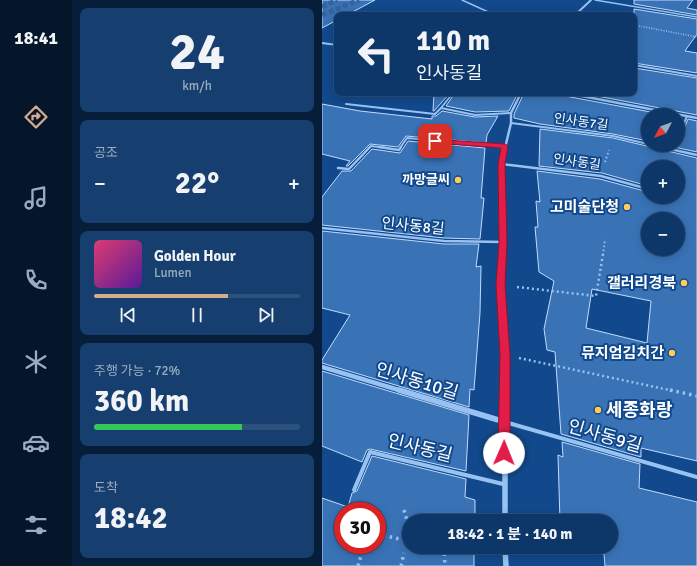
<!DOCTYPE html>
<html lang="ko">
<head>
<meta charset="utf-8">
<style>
  body { margin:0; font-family:Signika,"Noto Sans KR",sans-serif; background:#163f6f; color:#f1f3f6; height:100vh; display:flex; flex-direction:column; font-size:15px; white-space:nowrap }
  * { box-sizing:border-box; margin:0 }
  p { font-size:13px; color:#9aacc0 }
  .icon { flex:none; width:22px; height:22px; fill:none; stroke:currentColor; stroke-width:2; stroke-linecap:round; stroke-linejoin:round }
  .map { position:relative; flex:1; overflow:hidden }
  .sheet { display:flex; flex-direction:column; gap:8px; padding:8px; background:#071e3a; width:250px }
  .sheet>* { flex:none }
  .hud { position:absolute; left:12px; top:12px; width:303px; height:84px; border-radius:8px; box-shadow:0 2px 10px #0003,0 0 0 1px #2d517d; background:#0d3769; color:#f1f3f6; overflow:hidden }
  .needle { width:26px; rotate:229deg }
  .controls { position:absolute; left:319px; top:108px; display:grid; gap:8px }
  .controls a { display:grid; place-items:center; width:44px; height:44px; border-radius:50%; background:#0d3769; box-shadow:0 2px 10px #0003,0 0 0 1px #2d517d; font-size:20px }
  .speed { position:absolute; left:12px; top:502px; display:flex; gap:8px; font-size:20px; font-weight:700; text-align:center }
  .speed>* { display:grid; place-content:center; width:52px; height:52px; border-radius:50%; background:#0d3769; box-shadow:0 2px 10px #0003,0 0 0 1px #2d517d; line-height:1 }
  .speed .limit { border:6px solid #d22; background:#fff; color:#111 }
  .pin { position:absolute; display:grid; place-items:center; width:34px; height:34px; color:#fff; margin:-17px; border-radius:8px; box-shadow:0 2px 6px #0006 }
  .me { position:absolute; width:44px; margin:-22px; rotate:1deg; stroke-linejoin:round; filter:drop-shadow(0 0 3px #0008) }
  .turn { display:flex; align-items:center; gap:14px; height:84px; padding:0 16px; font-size:18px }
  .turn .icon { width:52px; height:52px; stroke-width:2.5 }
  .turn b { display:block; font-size:28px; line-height:34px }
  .big { font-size:30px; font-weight:700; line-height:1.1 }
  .sheet .widget { flex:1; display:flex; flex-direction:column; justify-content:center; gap:6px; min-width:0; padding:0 14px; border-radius:8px; background:#163f6f }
  .sheet .dial { align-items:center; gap:0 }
  .dial b { font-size:52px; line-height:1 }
  .song { display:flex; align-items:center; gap:12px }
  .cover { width:48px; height:48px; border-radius:6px; background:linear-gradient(135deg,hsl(340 70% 55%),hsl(270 70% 35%)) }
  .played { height:4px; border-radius:2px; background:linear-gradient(90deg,#d6ab8b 65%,#2d517d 65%) }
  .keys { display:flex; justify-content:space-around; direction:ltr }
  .heat { display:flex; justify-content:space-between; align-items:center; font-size:22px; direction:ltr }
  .charge { height:6px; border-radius:3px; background:linear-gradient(90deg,#34c759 72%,#2d517d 0) }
  .trip { position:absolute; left:80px; top:514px; width:216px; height:40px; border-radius:20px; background:#0d3769; box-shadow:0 2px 10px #0003,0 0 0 1px #2d517d; font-weight:700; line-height:40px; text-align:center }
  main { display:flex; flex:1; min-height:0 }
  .tabs { display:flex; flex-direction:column; width:72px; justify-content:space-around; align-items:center; background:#05162a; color:#9aacc0 }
  .tabs .icon { width:28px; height:28px }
  .tabs .active { color:#d6ab8b }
  .tabs b { font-size:18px; color:#f1f3f6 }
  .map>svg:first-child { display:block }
</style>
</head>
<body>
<main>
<nav class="tabs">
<b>18:41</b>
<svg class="icon active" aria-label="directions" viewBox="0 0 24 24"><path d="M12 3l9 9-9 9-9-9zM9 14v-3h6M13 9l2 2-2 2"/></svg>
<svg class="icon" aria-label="music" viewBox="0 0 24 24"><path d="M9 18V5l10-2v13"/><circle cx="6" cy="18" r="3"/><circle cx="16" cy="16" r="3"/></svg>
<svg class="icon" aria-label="phone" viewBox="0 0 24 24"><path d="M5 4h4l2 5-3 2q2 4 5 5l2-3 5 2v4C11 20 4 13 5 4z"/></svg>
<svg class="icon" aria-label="climate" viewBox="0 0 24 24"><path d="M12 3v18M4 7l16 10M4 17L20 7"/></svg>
<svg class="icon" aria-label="car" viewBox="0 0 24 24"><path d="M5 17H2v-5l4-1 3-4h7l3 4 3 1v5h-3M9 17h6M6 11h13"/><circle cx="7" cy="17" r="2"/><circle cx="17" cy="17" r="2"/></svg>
<svg class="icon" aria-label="filters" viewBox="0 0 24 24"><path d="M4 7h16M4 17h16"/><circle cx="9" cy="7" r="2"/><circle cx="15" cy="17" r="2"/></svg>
</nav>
<section class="sheet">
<div class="widget dial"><b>24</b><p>km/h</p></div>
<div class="widget"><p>공조</p>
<div class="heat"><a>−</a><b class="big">22°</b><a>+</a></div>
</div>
<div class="widget">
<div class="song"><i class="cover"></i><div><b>Golden Hour</b><p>Lumen</p></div></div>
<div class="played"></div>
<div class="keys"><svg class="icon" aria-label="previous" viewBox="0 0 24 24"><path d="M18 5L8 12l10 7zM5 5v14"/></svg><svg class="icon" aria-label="pause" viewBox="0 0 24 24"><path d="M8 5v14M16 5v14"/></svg><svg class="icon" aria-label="next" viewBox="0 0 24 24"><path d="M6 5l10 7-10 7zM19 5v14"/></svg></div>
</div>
<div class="widget"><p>주행 가능 · 72%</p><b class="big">360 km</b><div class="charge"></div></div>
<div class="widget"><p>도착</p><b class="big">18:42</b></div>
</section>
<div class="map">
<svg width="375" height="566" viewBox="0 0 375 566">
  <rect width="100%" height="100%" fill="#11498c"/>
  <g fill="#3973b6" stroke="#bfdcfd" fill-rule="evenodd">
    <polygon points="0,0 53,0 25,15 15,15 15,20 0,28"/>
    <polygon points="312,0 371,0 365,8 375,10 375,15 312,4"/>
    <polygon points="312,9 375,19 375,34 363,51 375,53 375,73 312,63"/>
    <polygon points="312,68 375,78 375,115 259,93 312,93"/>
    <polygon points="112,93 128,93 112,111 111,111"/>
    <polygon points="133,93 196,93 187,111 153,112 124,106"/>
    <polygon points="202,93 241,93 243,96 345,115 326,115 326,141 291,134 218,124 192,118 192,114"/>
    <polygon points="0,104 38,111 110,119 110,116 114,116 120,111 153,117 176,116 165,135 164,143 84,136 76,147 48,144 26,166 24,166 28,161 0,154"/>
    <polygon points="366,119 375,121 375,152 343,145 356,145 356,140 358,139"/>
    <path d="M 218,129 L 291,138 L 375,158 L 375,461 L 319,448 L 319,457 L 239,434 L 233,352 L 225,350 L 222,329 L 232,281 L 217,272 L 213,227 L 216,227 L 214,201 L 218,202 L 215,171 L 278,179 L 326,192 L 326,197 L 356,197 L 356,167 L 326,167 L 326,186 L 280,173 L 217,166 ZM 326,219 L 356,219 L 356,249 L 326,249 ZM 270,289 L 329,301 L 325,343 L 264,328 Z"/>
    <polygon points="86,141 163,148 159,198 162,198 158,239 122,238 0,225 0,197 20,171 29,171 50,149 78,153"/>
    <polygon points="0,231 122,244 157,244 154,267 159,266 158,313 152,390 148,389 147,407 0,363 0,360 28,315 0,308"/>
    <polygon points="0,371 147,415 144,471 48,449 45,450 40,462 0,446"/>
    <polygon points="240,442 318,464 317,488 375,502 375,566 283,566 282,554 240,550 240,547 289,547 289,521 238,521 236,455 241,457"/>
    <path d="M 50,456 L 144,479 L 143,497 L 153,500 L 153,521 L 87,521 L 87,547 L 152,547 L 152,566 L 0,566 L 0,498 L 26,507 L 30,493 L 35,491 ZM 21,511 L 55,511 L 55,545 L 21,545 Z"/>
  </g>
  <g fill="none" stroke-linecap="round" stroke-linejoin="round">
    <g stroke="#35649d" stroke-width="5" stroke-dasharray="5 2.5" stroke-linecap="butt">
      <polyline points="0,7 15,0"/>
      <polyline points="0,15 37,0"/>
    </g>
    <polyline stroke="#98c2f2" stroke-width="1.5" stroke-dasharray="1 1.5" stroke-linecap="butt" points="312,25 375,37"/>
    <g stroke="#98c2f2" stroke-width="2" stroke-dasharray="1.5 2.5" stroke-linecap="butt">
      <polyline points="283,162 287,150"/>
      <polyline points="281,255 283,239"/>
    </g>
    <g stroke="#98c2f2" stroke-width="2.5" stroke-dasharray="2 3" stroke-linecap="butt">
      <polyline points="195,287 274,296 281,254"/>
      <polyline points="197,358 352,391"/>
    </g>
    <g stroke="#98c2f2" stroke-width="3.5" stroke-dasharray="2.5 4" stroke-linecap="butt">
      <polyline points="348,390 375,396"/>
      <polyline points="82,510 86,524"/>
      <polyline points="55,534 87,541"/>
      <polyline points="122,547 123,566"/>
      <polyline points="36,566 42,545"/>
      <polyline points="79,566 82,553"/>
    </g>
    <g stroke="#98c2f2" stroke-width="1.5">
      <polyline points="140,0 173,15"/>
      <polyline points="273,0 375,17"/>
    </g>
    <g stroke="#98c2f2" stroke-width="2">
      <polyline points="312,65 375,76"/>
      <polyline points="24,104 113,114 119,108 153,115 189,113"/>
      <polyline points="119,108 131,93"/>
      <polyline points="189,123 291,136 326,144"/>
      <polyline points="356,138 365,116"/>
      <polyline points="329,145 343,148"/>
      <polyline points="47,148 49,146 64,148"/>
      <polyline points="78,148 85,138 183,147"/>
    </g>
    <g stroke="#98c2f2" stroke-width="2.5">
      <polyline points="57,147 77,150 79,147"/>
      <polyline points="339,147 375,155"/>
      <polyline points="179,164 279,176 326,189"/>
      <polyline points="16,168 27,169 48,147"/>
      <polyline points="0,228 122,241 181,242"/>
    </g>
    <g stroke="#98c2f2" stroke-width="4">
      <polyline points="183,422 375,477"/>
      <polyline points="32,490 48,452 181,484"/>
    </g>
    <g stroke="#98c2f2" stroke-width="2">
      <polyline points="253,15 269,0"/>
      <polyline points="0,43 15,45"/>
    </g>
    <g stroke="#98c2f2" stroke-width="2.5">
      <polyline points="244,93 375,118"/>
      <polyline points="183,148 189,123 189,113 199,93"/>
    </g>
    <polyline stroke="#98c2f2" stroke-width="3.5" points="180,255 179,164 183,147"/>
    <g stroke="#98c2f2" stroke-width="4.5">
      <path d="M 180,254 C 178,299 183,345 183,391"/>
      <polyline points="0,367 80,391"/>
    </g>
    <g stroke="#98c2f2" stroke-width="5.5">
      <polyline points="77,390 183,422"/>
      <polyline points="183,390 183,521"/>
      <polyline points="183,547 184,566"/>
    </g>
  </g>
  <polygon fill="#e11d48" stroke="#92132f" points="110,139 183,144 186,146 183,164 185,242 183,285 188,355 188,453 186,457 182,459 178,457 176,453 178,355 174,285 177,242 176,164 179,148 113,143 110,141"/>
  <g fill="#ffcc59" stroke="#11498c" stroke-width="1.5">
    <circle cx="136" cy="180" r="4"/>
    <circle cx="305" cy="207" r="4"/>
    <circle cx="362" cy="283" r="4"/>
    <circle cx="350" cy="353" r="4"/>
    <circle cx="276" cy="410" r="4"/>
  </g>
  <g text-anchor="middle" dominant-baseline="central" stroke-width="4" stroke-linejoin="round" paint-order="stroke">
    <g font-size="13" fill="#fff" stroke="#11498c">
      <text transform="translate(259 122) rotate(8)">인사동7길</text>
      <text transform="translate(255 162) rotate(8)">인사동길</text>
    </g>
    <g font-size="13" font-weight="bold" fill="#fff" stroke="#11498c" text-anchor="end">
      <text x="128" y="180">까망글씨</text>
    </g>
    <g font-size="15" font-weight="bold" fill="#fff" stroke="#11498c" text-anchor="end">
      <text x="297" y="207">고미술단청</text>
      <text x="354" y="283">갤러리경북</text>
      <text x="342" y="353">뮤지엄김치간</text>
    </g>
    <g font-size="15" fill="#fff" stroke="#11498c">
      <text transform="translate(91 226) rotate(6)">인사동8길</text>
    </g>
    <g font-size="18" fill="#fff" stroke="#11498c">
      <text transform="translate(95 381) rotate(17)">인사동10길</text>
      <text transform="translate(283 436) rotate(16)">인사동9길</text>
      <text transform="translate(98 448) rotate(14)">인사동길</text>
    </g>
    <g font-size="18" font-weight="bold" fill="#fff" stroke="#11498c" text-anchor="start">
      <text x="284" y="410">세종화랑</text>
    </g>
  </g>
</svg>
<div class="controls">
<a><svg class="needle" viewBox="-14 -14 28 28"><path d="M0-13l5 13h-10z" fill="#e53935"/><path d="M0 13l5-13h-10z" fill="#9aacc0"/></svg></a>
<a>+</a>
<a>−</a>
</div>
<div class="speed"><div class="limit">30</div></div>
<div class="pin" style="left:113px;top:141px;background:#d93025"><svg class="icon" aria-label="arrive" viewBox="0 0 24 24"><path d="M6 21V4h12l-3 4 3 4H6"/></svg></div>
<svg class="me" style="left:182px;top:453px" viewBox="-20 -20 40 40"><circle r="19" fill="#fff"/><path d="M0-13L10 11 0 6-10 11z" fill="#e11d48"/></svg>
<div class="trip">18:42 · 1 분 · 140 m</div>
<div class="hud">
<div class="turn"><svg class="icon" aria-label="left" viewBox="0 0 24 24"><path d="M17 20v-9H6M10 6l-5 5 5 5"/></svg><div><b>110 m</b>인사동길</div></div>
</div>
</div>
</main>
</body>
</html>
